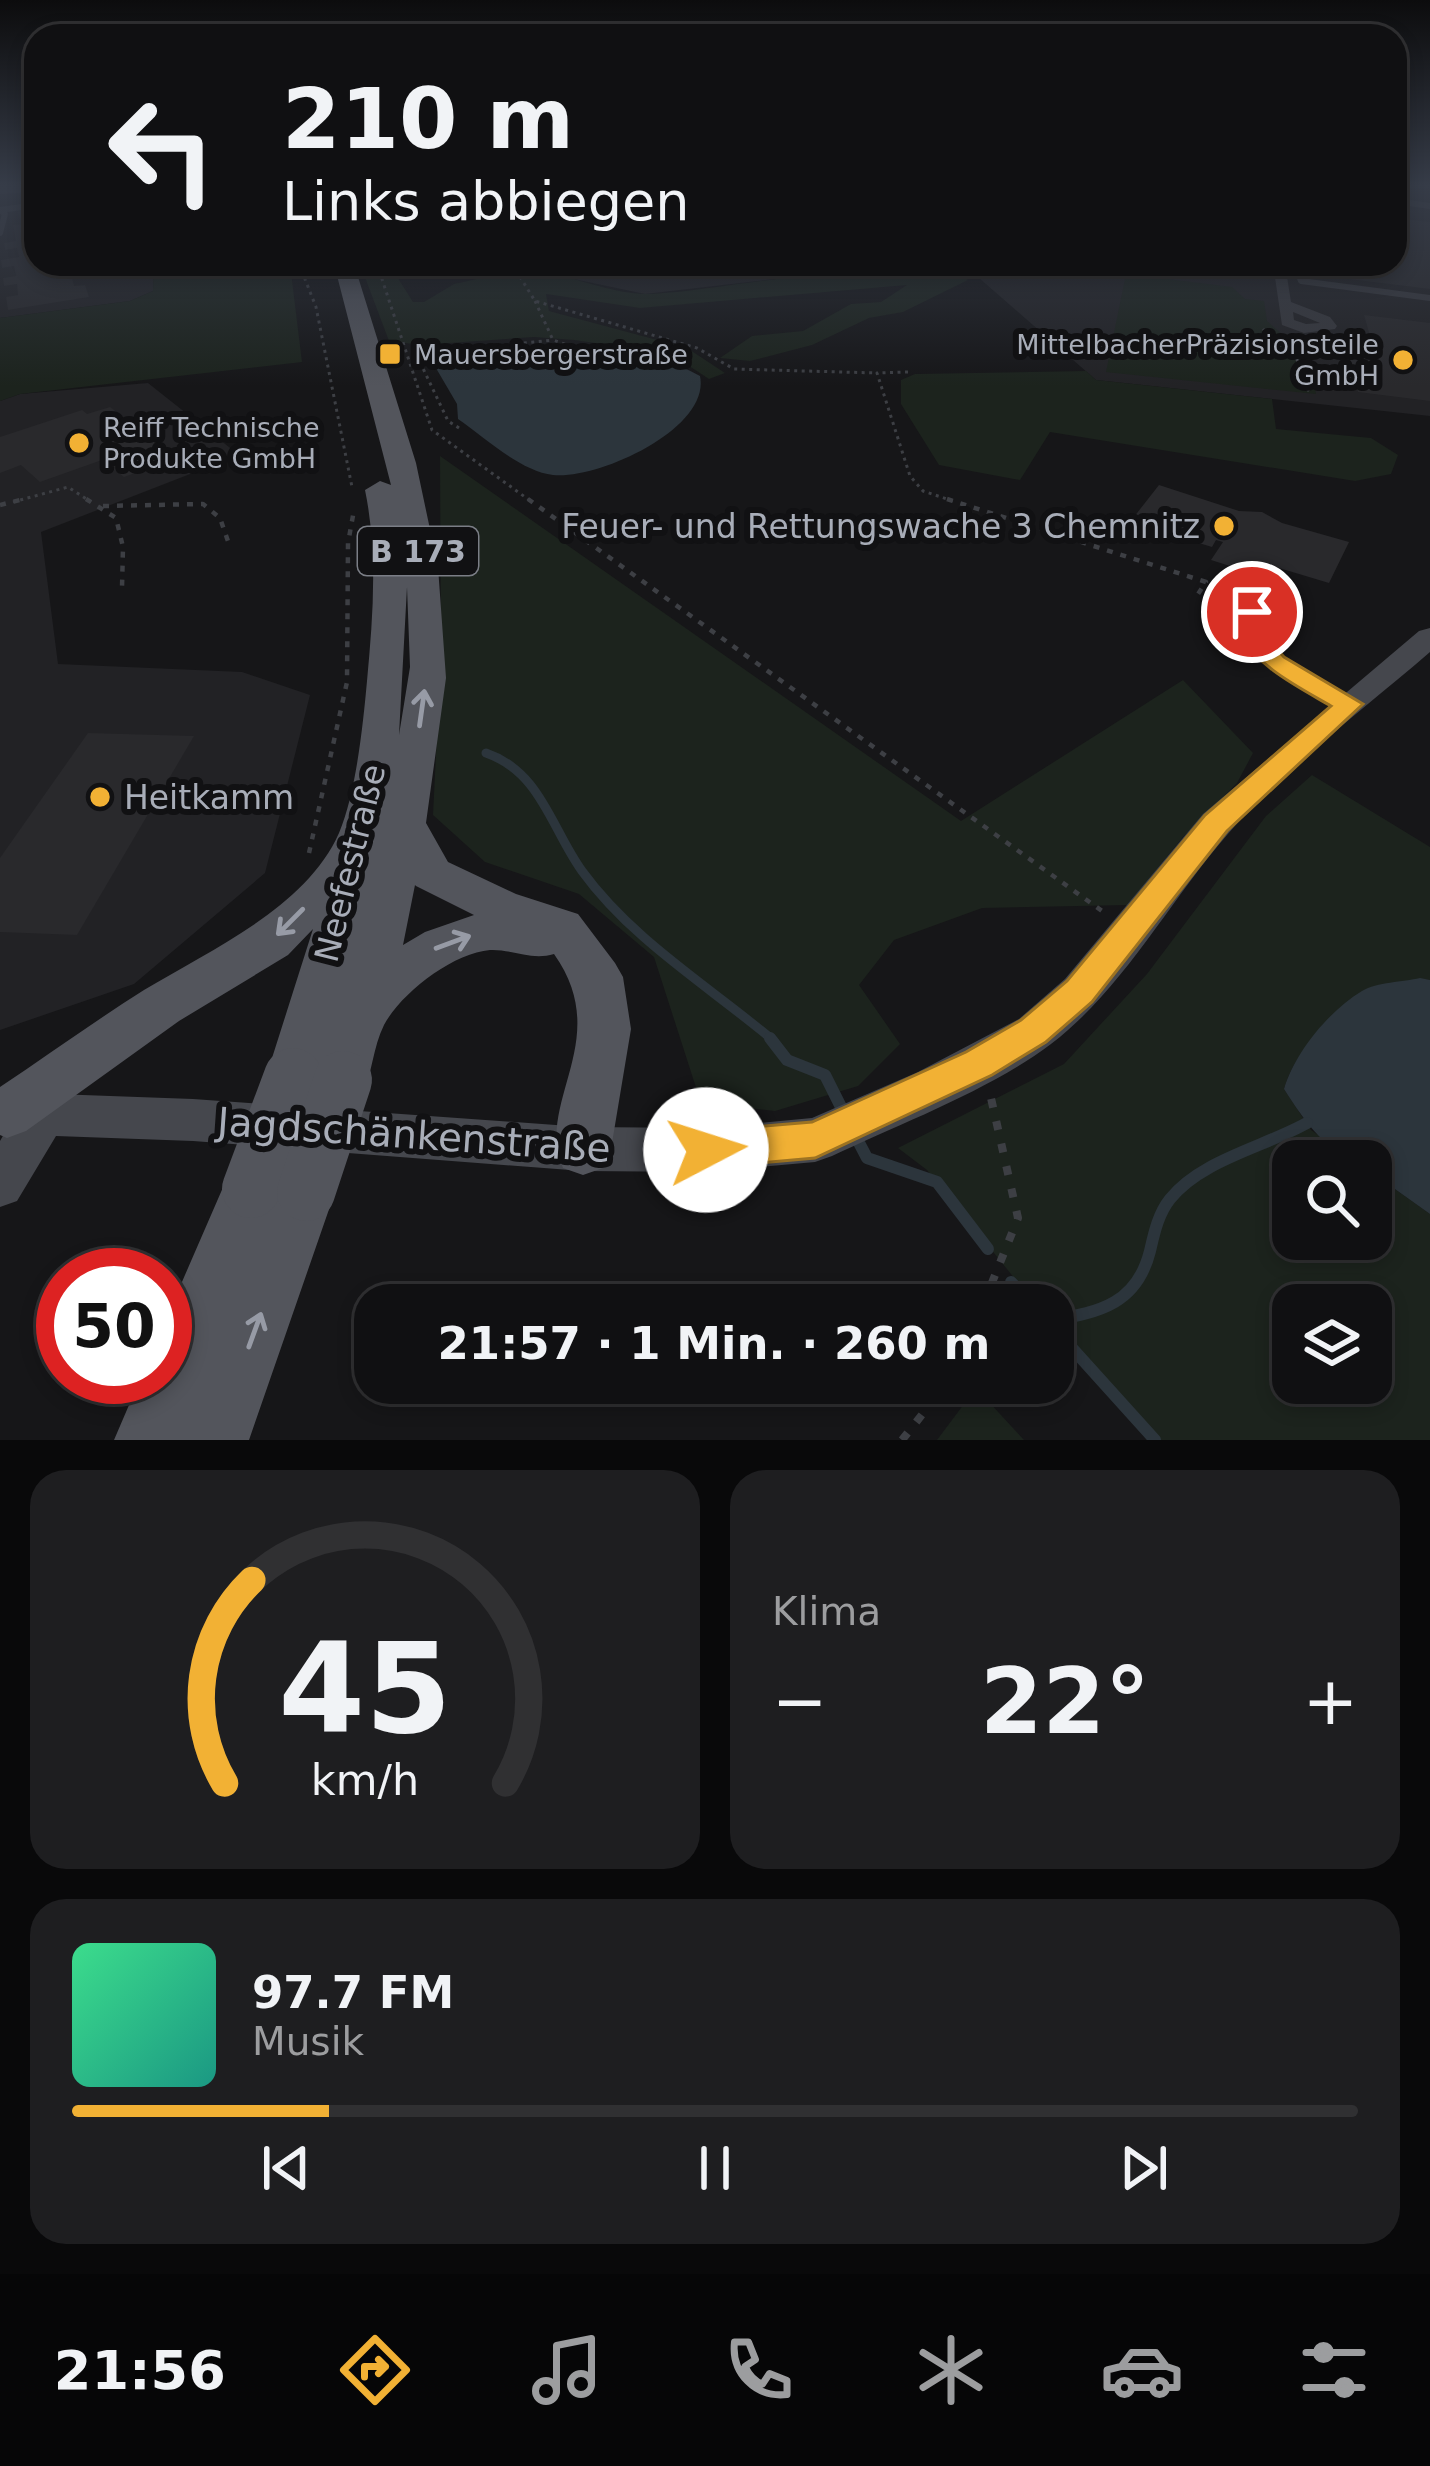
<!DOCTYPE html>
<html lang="de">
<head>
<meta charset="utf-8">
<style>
  body { margin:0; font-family:"DejaVu Sans",sans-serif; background:#1e1e20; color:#f1f3f6; height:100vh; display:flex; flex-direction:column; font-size:45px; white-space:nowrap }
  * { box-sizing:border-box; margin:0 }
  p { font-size:39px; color:#9c9d9f }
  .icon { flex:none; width:66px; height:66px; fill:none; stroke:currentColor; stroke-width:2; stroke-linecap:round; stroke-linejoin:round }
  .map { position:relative; height:1440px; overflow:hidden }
  .details { display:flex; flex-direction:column; gap:30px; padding:30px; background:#09090a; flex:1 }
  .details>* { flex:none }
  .guide { position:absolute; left:24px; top:24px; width:1383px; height:252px; border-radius:36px; box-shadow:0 6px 18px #0003,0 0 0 3px #303032; background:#101012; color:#f1f3f6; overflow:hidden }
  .buttons { position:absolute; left:1272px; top:1140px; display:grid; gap:24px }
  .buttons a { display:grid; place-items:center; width:120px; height:120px; border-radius:24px; background:#101012; box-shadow:0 6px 18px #0003,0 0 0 3px #303032; font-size:60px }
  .speed { position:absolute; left:36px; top:1248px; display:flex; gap:24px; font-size:60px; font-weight:700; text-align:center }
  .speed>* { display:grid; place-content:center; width:156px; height:156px; border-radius:50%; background:#101012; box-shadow:0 6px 18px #0003,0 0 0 3px #303032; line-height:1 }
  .speed .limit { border:18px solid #d22; background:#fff; color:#111 }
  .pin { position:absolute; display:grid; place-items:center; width:102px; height:102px; color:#fff; margin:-51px; border:6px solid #fff; border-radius:50%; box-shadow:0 3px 12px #0007 }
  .me { position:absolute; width:132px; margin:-66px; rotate:85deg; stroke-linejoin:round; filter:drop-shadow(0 0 9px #0008) }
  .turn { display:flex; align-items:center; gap:42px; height:252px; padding:0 60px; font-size:54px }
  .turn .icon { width:156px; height:156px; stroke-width:2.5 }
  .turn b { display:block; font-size:84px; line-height:102px }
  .big { font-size:90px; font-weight:700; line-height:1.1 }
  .details .widget { flex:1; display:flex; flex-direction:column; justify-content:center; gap:18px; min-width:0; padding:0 42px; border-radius:36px; background:#1e1e20 }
  .details .dial { align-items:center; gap:0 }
  .dial svg { height:312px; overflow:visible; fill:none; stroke:#303032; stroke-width:7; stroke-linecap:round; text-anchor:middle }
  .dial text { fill:#f1f3f6; stroke:none }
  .song { display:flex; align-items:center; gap:36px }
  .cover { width:144px; height:144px; border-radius:18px; background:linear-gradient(135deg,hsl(150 70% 55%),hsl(170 70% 35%)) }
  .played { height:12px; border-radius:6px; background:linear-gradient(90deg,#f2b134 20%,#303032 20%) }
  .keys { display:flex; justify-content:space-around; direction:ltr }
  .heat { display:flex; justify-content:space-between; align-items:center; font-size:66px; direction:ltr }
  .details .tiles { flex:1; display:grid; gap:30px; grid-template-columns:1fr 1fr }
  .widget:last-child { grid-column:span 2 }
  .trip { position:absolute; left:354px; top:1284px; width:720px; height:120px; border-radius:36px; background:#101012; box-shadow:0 6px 18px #0003,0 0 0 3px #303032; font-weight:700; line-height:120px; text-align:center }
  .dock { display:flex; height:192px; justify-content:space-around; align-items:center; background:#060607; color:#9c9d9f }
  .dock .icon { width:84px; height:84px }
  .dock .selected { color:#f2b134 }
  .dock b { font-size:54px; color:#f1f3f6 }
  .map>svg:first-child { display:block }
</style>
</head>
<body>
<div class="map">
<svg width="1430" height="1440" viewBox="0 0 1430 1440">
  <rect width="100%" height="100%" fill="#161618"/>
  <g fill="#222225">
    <polygon points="0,184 36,184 36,264 154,264 153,291 130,301 0,318"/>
    <polygon points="1395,184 1430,184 1430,416 1096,380 963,264 1395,264"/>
    <polygon points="523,264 906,264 645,294 526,269"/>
    <polygon points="148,383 239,455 41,532 58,664 242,672 310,695 265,873 134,984 0,1030 0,401 20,394"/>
  </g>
  <g fill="#1c231d" fill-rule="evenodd">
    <polygon points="154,264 290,264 302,362 20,394 0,401 0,318 130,301 153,291"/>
    <path d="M 360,264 L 389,264 L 413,302 L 424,302 L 454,284 L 518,270 L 515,264 C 556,269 604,294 649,294 C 713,293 927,246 968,280 L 903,312 L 869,318 L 812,345 L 750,361 L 720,358 L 752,336 L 803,331 L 851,304 L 881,302 L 907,285 L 640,308 L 546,294 L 549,311 L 687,348 L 725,373 L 709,379 L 671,354 L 574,340 L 534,337 L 421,345 L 389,341 Z"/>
    <polygon points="1126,274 1232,287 1245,299 1264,301 1267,321 1309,358 1316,394 1106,372"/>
    <polygon points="1086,371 1096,380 1272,399 1276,429 1371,438 1398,455 1391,474 1355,481 1050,432 1020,480 939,465 901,404 901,380 915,374"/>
    <polygon points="440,456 961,821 1183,680 1253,753 1237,783 1183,837 1128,905 982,908 894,940 859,985 900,1044 858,1086 775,1111 701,1103 654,957 579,894 485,862 433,815 441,653"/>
    <path d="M 1312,775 L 1430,847 L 1430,980 L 1420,979 C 1365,1006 1303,1025 1284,1089 L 1311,1130 L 1355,1161 L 1293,1161 L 1293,1239 L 1371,1239 L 1371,1172 L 1430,1214 L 1430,1440 L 1150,1440 L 1053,1325 L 1053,1305 L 1036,1305 L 927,1170 L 898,1148 L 1064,1064 L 1147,974 L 1266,816 ZM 1293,1305 L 1371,1305 L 1371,1383 L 1293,1383 Z"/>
    <polygon points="976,1388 1024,1440 937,1440"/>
  </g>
  <g fill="#2c353c">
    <path d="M 531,347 C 589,348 647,346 700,376 C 711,429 597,480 553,475 C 520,471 484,437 458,419 L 457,404 L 433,363 L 460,351 Z"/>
    <path d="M 1420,978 L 1430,980 L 1430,1214 L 1371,1172 L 1371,1161 C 1330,1161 1304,1120 1284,1089 C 1295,1052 1329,1011 1362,991 C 1377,982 1403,982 1420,978 Z"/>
  </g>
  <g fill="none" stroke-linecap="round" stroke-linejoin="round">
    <path stroke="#2c353c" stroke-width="9" d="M 486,753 C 541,772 551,828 582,871 C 632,940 710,987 774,1041"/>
    <g stroke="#2c353c" stroke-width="12">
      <polyline points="770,1038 787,1060 825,1075 843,1111"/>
      <polyline points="855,1135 867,1158 937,1182 988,1249"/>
      <polyline points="1011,1282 1032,1305"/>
      <path d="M 1053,1320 C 1101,1312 1137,1303 1150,1251 C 1154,1234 1158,1214 1170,1199 C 1201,1160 1264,1147 1307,1123"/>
      <polyline points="1053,1327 1155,1440"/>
    </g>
  </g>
  <g fill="#29292c">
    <polygon points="36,209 36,264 69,264 74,286 85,285 89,297 8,310 6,297 18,295 17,284 4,286 3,278 16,276 14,266 2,268 1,260 19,257 17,248 5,250 4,243 16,241 13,225 24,224 17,212"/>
    <polygon points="1395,218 1430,222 1430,289 1308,274 1307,264 1395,264"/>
    <polygon points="1364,315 1430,323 1430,401 1358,392 1349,358 1377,361"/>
    <polygon points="110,407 178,458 124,477 102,460 40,482 21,465 0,473 0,437 82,410 87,414"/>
    <polygon points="1159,485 1239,511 1262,512 1282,523 1349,542 1329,583 1259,562 1252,573 1211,560 1223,542 1216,540 1212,547 1130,522"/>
    <polygon points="88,733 194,736 77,935 0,932 0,858"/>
  </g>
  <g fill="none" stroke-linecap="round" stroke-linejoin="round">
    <g stroke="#3d3f44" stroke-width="3" stroke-dasharray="3 4.5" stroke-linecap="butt">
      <polyline points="299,264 316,307 352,487"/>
      <polyline points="377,264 432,430 532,502"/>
      <polyline points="512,264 535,301 697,348 734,369 877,373"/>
      <polyline points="535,301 553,340 631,368"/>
      <polyline points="908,372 877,373 910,476 923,491 956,502"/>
      <polyline points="459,428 448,421 420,362 426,353 553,340"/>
      <polyline points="13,502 68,487 91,502"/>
    </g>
    <g stroke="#3d3f44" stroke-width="4.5" stroke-dasharray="6 8" stroke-linecap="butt">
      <polyline points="86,499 116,518 123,547 122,588"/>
      <polyline points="528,499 1102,911"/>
      <polyline points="947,499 1206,582 1198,594 1235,607"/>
      <polyline points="0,505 24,499"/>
      <polyline points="103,506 203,504 220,518 229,544"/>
      <polyline points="309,853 347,682 348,543 354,510"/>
    </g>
    <g stroke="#3d3f44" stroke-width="8" stroke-dasharray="9 14" stroke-linecap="butt">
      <polyline points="983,1305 1018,1218 991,1098"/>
      <polyline points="902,1440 947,1383"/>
    </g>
    <g stroke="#37383d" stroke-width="6">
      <polyline points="1395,201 1430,206"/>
      <polyline points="0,210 36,205"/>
      <polyline points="0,210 5,214 0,233"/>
      <polyline points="1295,264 1301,281 1430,298"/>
    </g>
    <polyline stroke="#37383d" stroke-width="10" points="1253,607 1249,631 1281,664 1349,704"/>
    <g fill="#37383d" fill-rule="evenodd">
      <polygon points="36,186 36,192 0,194 0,188"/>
      <path d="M 1273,264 L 1285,264 L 1291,302 L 1330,317 L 1337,326 L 1335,329 L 1304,333 L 1282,325 ZM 1293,312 L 1320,323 L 1306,324 L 1294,320 Z"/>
    </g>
    <path fill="#45474d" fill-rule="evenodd" d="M 1430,628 L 1430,652 C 1362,711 1285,767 1227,835 C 1168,903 1123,989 1051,1044 C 992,1089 900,1124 832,1156 L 815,1162 L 706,1172 L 583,1171 L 193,1141 L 56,1136 L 17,1201 L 0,1207 L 0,1141 L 4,1134 L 0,1134 L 0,1092 L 193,1099 L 583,1127 L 706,1128 L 812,1118 L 918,1072 L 1019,1019 L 1065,979 L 1203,814 L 1419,631 Z"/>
    <g fill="#53555c" fill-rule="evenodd">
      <path d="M 334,264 L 354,264 L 416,463 L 438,567 L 446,678 L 426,823 L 448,862 L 516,894 L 578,914 L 615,963 L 623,977 L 631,1029 L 611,1149 L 603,1168 L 583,1175 L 563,1168 C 534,1102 615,1040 554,954 C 531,961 513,949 490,950 C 453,953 401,993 384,1025 C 373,1047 372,1074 362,1097 L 343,1104 L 324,1097 L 317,1082 L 312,1094 L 293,1101 L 274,1094 L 266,1077 L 313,929 L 288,955 L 179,1021 L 26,1131 L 7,1138 L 0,1135 L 0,1087 C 48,1055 95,1021 144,990 C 210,950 306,908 339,833 C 356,793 363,725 367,681 C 373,617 378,553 365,490 L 380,481 L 391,485 ZM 407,587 L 410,667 L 399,735 ZM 415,885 L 416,886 L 474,915 L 425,932 L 403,945 Z"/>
      <polygon points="251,1161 271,1169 279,1187 286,1172 306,1164 326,1172 335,1192 249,1440 114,1440 141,1377 165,1377 165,1321 231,1169"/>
    </g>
    <polyline stroke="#4a4c52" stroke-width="3" points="1264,330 1295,354 1308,390"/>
    <g stroke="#53555c" stroke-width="58">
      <polyline points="251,1189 293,1077"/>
      <polyline points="306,1192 343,1080"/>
    </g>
  </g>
  <defs><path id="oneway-shaft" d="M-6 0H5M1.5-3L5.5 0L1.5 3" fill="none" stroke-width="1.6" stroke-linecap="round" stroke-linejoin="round" transform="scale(3)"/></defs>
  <g stroke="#979ba6">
    <use href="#oneway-shaft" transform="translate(422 708) rotate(-82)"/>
    <use href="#oneway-shaft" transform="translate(290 922) rotate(135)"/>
    <use href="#oneway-shaft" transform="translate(453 942) rotate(-20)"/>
    <use href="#oneway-shaft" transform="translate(255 1330) rotate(-70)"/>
  </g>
  <linearGradient id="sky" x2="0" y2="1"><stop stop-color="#0c0c0d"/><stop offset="0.48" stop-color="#363c48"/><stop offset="1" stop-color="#363c48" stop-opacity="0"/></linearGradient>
  <rect width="1430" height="386" fill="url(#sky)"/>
  <path fill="#f2b134" stroke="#9d7322" stroke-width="3" d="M 1252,605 L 1264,612 L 1261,631 L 1284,657 L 1363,704 L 1227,831 L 1092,1002 L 1046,1042 L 992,1075 L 815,1158 L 706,1168 L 692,1163 L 686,1150 L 692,1137 L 706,1131 L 812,1122 L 966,1052 L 1021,1020 L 1067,981 L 1205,815 L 1331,706 C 1293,684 1260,668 1236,631 L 1240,612 Z"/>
  <g fill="#f2b134" stroke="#111113" stroke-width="4.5">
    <rect x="378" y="342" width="24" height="24" rx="6"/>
    <circle cx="1403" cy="360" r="12"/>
    <circle cx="79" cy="443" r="12"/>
    <circle cx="1224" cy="526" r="12"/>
    <circle cx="100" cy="797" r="12"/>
  </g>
  <g text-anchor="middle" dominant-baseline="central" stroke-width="12" stroke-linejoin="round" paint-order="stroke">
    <g font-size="27" fill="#a8adb8" stroke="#111113" text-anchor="start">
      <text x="1379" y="344" text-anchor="end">MittelbacherPräzisionsteile<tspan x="1379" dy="31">GmbH</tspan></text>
      <text x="414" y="354">Mauersbergerstraße</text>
      <text x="103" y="427">Reiff Technische<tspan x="103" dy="31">Produkte GmbH</tspan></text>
    </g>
    <rect fill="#111113" stroke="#7b7e86" stroke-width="3" x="358" y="527" width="120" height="48" rx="9"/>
    <g font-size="30" font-weight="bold" fill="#a8adb8">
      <text x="418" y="551">B 173</text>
    </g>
    <g font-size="33" fill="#a8adb8" stroke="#111113" text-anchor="end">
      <text x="1200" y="526">Feuer- und Rettungswache 3 Chemnitz</text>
      <text x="124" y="797" text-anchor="start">Heitkamm</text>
    </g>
    <g font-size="33" fill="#a8adb8" stroke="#111113">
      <text transform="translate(350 863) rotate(-76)">Neefestraße</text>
    </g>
    <g font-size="39" fill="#a8adb8" stroke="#111113">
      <text transform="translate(414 1135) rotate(4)">Jagdschänkenstraße</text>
    </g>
  </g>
</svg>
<div class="buttons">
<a><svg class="icon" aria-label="search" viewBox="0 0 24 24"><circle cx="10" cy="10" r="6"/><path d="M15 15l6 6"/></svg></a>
<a><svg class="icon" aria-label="layers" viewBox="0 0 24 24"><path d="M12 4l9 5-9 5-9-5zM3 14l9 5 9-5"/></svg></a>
</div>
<div class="speed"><div class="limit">50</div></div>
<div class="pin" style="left:1252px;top:612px;background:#d93025"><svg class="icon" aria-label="arrive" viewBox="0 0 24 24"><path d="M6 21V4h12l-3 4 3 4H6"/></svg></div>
<svg class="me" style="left:706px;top:1150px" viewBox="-20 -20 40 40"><circle r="19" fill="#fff"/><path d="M0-13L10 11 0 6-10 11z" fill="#f2b134"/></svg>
<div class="trip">21:57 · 1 Min. · 260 m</div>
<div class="guide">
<div class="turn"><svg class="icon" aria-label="left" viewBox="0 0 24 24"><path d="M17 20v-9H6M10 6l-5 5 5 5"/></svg><div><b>210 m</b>Links abbiegen</div></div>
</div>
</div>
<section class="details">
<div class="tiles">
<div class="widget dial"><svg viewBox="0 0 100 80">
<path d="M14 69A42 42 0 1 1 86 69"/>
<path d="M14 69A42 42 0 0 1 21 17" stroke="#f2b134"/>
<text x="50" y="56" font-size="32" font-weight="700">45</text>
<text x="50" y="72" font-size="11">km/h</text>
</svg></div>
<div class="widget"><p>Klima</p>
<div class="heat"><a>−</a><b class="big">22°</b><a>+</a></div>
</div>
<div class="widget">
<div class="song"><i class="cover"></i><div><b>97.7 FM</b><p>Musik</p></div></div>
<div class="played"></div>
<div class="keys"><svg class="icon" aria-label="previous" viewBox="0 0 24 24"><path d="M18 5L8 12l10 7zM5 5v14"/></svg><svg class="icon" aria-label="pause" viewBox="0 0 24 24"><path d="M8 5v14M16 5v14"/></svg><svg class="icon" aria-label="next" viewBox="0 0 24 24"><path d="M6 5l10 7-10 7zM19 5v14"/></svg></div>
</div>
</div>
</section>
<nav class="dock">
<b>21:56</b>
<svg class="icon selected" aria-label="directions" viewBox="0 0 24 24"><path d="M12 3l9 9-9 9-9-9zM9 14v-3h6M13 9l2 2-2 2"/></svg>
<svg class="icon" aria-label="music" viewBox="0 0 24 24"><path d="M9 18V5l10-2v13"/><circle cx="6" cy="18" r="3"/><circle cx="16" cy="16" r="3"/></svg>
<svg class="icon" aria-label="phone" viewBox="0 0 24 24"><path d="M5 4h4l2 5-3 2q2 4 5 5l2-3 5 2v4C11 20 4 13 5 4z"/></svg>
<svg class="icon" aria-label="climate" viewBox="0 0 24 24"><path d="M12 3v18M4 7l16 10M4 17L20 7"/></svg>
<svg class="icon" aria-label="car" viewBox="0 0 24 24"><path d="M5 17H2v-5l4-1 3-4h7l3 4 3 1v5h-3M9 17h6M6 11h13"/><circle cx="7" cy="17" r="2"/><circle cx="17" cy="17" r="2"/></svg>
<svg class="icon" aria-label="filters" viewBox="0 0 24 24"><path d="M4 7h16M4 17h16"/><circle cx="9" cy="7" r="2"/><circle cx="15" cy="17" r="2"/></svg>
</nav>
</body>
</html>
